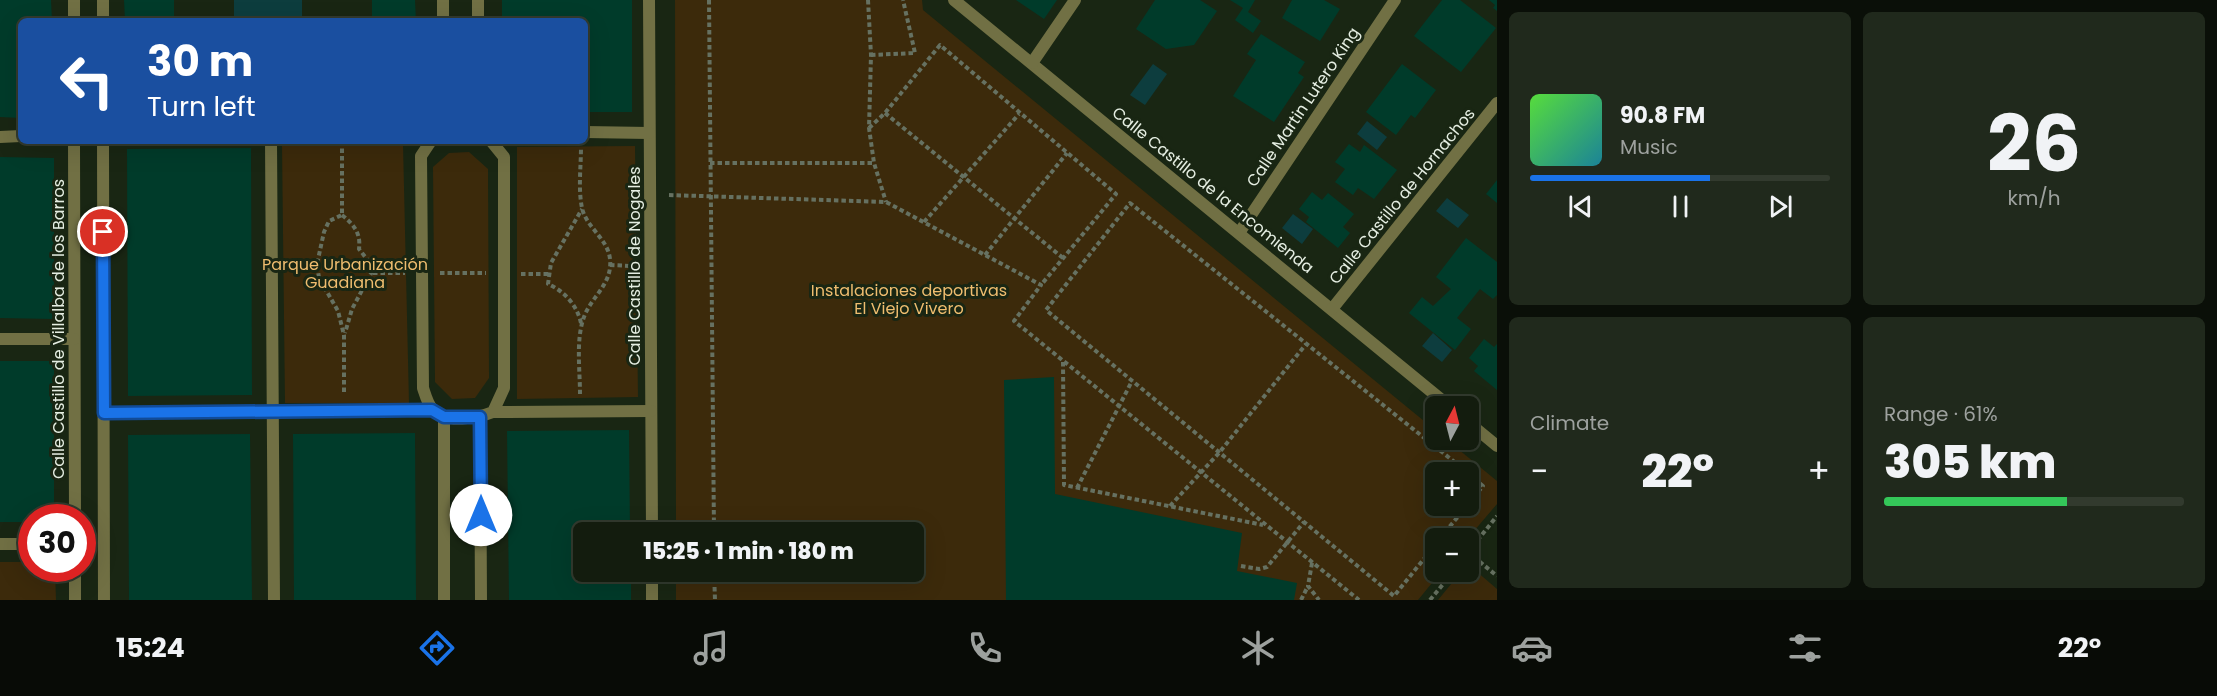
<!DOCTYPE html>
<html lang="en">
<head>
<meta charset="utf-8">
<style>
  body { margin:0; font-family:Poppins,sans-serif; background:#20291c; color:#f1f3f6; height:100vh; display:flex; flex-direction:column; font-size:22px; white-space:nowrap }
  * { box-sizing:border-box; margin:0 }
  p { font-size:20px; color:#9da19e }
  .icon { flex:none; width:33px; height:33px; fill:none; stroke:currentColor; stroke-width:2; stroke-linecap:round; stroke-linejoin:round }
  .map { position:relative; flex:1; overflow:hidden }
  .sheet { display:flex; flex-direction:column; gap:12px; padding:12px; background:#0a0f08; width:720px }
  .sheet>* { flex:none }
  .guide { position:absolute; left:18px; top:18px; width:570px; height:126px; border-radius:9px; box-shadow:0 6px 24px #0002,0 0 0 2px #323a2e; background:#1a4fa0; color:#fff; overflow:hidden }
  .needle { width:39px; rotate:7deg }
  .controls { position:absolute; left:1425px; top:396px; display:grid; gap:12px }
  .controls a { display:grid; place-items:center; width:54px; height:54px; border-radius:9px; background:#131c0e; box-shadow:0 6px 24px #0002,0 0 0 2px #323a2e; font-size:30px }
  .speed { position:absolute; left:18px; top:504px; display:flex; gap:12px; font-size:30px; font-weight:700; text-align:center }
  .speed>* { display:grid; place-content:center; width:78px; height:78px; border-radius:50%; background:#131c0e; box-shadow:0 6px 24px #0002,0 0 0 2px #323a2e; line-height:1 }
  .speed .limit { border:9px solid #d22; background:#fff; color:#111 }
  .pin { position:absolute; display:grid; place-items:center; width:51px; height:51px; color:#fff; margin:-26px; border:3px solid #fff; border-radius:50%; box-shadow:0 2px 6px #0007 }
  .me { position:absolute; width:66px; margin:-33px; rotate:0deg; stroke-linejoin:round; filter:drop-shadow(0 0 4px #0008) }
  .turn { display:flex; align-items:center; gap:21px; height:126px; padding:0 30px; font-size:27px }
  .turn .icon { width:78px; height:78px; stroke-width:2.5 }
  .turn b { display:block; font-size:42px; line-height:51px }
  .big { font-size:45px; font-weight:800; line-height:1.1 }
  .sheet .card { flex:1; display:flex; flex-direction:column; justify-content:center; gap:9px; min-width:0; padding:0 21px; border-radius:9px; background:#20291c }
  .sheet .dial { align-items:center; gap:0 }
  .dial b { font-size:78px; line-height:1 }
  .song { display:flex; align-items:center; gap:18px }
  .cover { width:72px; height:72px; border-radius:9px; background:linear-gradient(135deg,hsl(110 70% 55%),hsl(190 70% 35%)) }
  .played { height:6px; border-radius:3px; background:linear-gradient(90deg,#1a73e8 60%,#323a2e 60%) }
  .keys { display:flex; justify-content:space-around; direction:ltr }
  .heat { display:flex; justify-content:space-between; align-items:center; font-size:33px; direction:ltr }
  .charge { height:9px; border-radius:4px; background:linear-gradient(90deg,#34c759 61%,#323a2e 0) }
  .sheet .tiles { flex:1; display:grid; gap:12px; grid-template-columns:repeat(2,1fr) }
  .trip { position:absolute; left:573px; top:522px; width:351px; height:60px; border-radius:9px; background:#131c0e; box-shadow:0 6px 24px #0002,0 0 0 2px #323a2e; font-weight:800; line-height:60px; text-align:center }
  .tabs { display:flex; height:96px; justify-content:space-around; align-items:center; background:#080b06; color:#9da19e }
  .tabs .icon { width:42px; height:42px }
  .tabs .on { color:#1a73e8 }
  .tabs b { font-size:27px; color:#f1f3f6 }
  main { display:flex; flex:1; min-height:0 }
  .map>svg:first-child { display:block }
</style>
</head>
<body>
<main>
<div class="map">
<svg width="1497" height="600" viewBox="0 0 1497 600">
  <rect width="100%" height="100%" fill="#192613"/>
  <g fill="#3c2a0b" fill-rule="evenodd">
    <path d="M 675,0 L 922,0 L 923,10 L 1435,430 L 1436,440 L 1447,440 L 1497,481 L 1497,504 L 1468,538 L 1436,538 L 1436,572 L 1441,572 L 1418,600 L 676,600 L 676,572 L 914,572 L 914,532 L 676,532 ZM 1436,472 L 1468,472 L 1468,506 L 1436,506 Z"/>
    <polygon points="403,144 409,403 285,403 282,145"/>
    <polygon points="635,146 638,397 517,399 517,147"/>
    <polygon points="469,152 488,169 489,378 475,398 452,399 435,382 433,167 449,153"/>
    <polygon points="0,562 31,562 32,568 55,569 56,600 0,600"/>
    <polygon points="1469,565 1497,589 1497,600 1438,600 1461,572 1468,572"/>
  </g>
  <g fill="#0d3d3e">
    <rect x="234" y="0" width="68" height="21"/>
    <polygon points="1153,64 1167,74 1145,105 1130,95"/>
    <polygon points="1367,121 1387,137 1377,150 1357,134"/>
    <polygon points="1447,198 1469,215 1458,228 1436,211"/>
    <polygon points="1293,214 1313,229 1302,244 1282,228"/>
    <polygon points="1433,333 1452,350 1442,362 1422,346"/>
  </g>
  <g fill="#003b2a">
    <polygon points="0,0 51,0 52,21 21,21 21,118 0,117"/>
    <polygon points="124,0 174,0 174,21 125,21"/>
    <polygon points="372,0 415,0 416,21 372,21"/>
    <polygon points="502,0 632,0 632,112 585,112 585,21 502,21"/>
    <polygon points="1016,0 1057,0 1044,19"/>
    <polygon points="1155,0 1200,0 1217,11 1194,45 1166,49 1136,29"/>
    <polygon points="1230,0 1255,0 1248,12 1261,21 1253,33 1235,20 1243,8"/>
    <polygon points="1292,0 1324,0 1340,9 1320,41 1282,18"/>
    <polygon points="1442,0 1460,0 1496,28 1461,72 1414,36"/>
    <polygon points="1489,0 1497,0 1497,11 1493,8 1495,5"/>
    <polygon points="1261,34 1305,62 1298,73 1304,77 1274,122 1233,96 1256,60 1247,54"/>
    <polygon points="1402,64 1436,90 1415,118 1411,115 1396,135 1366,112"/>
    <polygon points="1349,144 1360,152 1364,145 1397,170 1374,199 1358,188 1353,195 1335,182 1345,169 1335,162"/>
    <polygon points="251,148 252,395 128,396 127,149"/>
    <polygon points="0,157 54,158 54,319 0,318"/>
    <polygon points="1497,180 1497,203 1486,194"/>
    <polygon points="1312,192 1322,200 1328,193 1354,214 1343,227 1350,233 1338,248 1306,222 1309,217 1299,209"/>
    <polygon points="1466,238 1497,262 1497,295 1493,299 1480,289 1457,318 1471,329 1455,350 1409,313 1422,297 1433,306 1451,289 1436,277"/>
    <polygon points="1484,339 1494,347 1497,344 1497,390 1474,371 1478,366 1469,358"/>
    <polygon points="0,361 54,361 54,518 32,518 32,522 0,522"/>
    <polygon points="1054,377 1055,494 1242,533 1237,571 1297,583 1294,600 1006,600 1004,380"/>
    <polygon points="629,430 630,532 584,532 584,572 631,572 631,600 509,600 507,431"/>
    <polygon points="415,433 416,600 294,600 293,434"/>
    <polygon points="250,434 252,600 129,600 128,435"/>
  </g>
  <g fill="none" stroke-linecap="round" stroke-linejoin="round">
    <g stroke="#667161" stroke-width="4" stroke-dasharray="4.5 3" stroke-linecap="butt">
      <polyline points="709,0 714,532"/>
      <polyline points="868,0 871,55 869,128 874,163 886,202"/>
      <polyline points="871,55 915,53 903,0"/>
      <polyline points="885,113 1063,258"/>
      <polyline points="869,128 885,113 940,45 1116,194 1041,285"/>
      <polyline points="342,141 342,215 329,221 324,232 317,264 319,278 338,311 344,335 344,394"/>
      <polyline points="710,163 874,163"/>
      <polyline points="669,195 886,202 1041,285 1014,321 1359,600"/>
      <path d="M 342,215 C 354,225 361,233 359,249 L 374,268 L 352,309 L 345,333"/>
      <polyline points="924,222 1019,114"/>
      <polyline points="985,255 1067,153"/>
      <polyline points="288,265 317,264"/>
      <polyline points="610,265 632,266"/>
      <polyline points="373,273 405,273"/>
      <polyline points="440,273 486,273"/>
      <polyline points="521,274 550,274"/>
      <path d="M 581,323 C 577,305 564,291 548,284 L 551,263 L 582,209"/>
      <polyline points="1063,362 1064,485 1263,525"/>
      <path d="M 580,394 C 580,371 576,342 583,320 C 589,298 613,285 610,259 C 608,239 586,227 582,208 C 578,189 581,166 581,148"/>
      <polyline points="1468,474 1483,486 1468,504"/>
      <polyline points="1077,488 1132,381"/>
      <polyline points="1170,506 1219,453 1306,344"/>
      <polyline points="1440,538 1467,506"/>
      <polyline points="1436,544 1394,596 1046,310 1130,203 1467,472"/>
      <polyline points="1468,552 1497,516"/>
      <polyline points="1468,552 1497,576"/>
      <polyline points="1312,563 1308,586 1319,600"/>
      <polyline points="1241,566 1259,569 1267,567 1304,522"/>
      <polyline points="714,572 715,600"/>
      <polyline points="1301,600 1308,586"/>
      <polyline points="1430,600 1453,572"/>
    </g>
    <g stroke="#717044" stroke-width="12">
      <polyline points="74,0 74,21"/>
      <polyline points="103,0 103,21"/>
      <polyline points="443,0 443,21"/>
      <polyline points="649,0 652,532"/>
      <polyline points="954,0 1449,406"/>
      <polyline points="478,21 478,0"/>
      <polyline points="1032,63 1075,0"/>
      <polyline points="585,132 649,133"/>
      <polyline points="0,137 21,136"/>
      <polyline points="74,141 75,518"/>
      <polyline points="103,141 104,600"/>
      <polyline points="271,141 274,600"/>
      <path d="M 431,141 L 421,156 L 423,388 C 425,394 428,405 433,410 C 445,424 478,418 493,412 L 504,388 L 504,157 L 491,141"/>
      <polyline points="1239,233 1395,0"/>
      <polyline points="1332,309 1497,103"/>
      <polyline points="0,339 74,339"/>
      <polyline points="493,412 651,411"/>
      <polyline points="104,413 432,410"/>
      <polyline points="444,417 444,600"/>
      <polyline points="480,417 481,600"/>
      <polyline points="1468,422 1497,446"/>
      <polyline points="0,544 32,544"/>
      <polyline points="75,568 75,600"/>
      <polyline points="652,572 652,600"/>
    </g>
  </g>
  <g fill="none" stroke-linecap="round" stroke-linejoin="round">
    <defs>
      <polyline id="route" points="103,232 104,413 432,410 444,417 480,417 481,515"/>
    </defs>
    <use href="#route" stroke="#114b97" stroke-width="15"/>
    <use href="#route" stroke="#1a73e8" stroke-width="10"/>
  </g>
  <g text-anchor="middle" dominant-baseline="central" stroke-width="6" stroke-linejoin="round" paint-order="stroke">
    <g font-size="16" fill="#e5eee2" stroke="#192613">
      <text transform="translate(1303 107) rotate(-56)">Calle Martin Lutero King</text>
      <text transform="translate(1213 190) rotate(39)">Calle Castillo de la Encomienda</text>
      <text transform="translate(1402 196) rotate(-51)">Calle Castillo de Hornachos</text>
      <text transform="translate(634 266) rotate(-90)">Calle Castillo de Nogales</text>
      <text transform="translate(58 329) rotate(-90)">Calle Castillo de Villalba de los Barros</text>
    </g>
    <g font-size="16" fill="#efbd6f" stroke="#192613">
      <text x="345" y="264">Parque Urbanización<tspan x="345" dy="18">Guadiana</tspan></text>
      <text x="909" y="290">Instalaciones deportivas<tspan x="909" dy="18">El Viejo Vivero</tspan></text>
    </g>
  </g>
</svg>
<div class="controls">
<a><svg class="needle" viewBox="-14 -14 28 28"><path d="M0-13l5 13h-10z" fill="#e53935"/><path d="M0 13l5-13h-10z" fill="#9da19e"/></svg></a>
<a>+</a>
<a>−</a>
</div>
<div class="speed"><div class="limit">30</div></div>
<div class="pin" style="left:103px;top:232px;background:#d93025"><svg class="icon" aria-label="arrive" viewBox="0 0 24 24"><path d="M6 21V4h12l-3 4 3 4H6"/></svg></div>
<svg class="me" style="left:481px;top:515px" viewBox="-20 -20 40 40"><circle r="19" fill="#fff"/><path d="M0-13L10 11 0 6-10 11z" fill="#1a73e8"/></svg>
<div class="trip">15:25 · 1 min · 180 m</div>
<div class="guide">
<div class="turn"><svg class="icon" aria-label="left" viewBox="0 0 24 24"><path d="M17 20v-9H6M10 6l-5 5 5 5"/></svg><div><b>30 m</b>Turn left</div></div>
</div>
</div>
<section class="sheet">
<div class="tiles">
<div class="card">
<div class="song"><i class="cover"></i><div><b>90.8 FM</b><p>Music</p></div></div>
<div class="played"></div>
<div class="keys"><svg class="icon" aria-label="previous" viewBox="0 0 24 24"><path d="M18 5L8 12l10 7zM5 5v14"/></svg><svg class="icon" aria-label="pause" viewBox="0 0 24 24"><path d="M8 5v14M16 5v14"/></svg><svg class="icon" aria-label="next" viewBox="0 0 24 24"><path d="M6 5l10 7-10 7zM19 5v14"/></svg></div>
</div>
<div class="card dial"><b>26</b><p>km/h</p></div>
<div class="card"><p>Climate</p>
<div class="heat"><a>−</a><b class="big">22°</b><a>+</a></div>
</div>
<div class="card"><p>Range · 61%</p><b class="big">305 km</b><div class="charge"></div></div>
</div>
</section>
</main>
<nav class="tabs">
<b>15:24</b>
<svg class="icon on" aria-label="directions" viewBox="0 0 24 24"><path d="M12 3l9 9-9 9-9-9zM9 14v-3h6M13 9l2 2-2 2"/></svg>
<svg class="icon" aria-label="music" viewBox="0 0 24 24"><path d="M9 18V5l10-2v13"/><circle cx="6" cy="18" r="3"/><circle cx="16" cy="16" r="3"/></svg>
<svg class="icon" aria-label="phone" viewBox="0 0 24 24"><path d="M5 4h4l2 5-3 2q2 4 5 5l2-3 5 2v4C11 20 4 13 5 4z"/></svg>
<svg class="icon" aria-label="climate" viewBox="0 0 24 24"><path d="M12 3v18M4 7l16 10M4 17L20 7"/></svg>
<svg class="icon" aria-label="car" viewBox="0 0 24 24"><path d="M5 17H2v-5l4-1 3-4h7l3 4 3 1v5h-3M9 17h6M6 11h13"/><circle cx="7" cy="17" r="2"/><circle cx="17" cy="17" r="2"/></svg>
<svg class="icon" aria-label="filters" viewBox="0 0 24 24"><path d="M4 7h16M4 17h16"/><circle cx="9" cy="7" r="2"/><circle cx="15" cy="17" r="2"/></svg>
<b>22°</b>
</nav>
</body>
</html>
